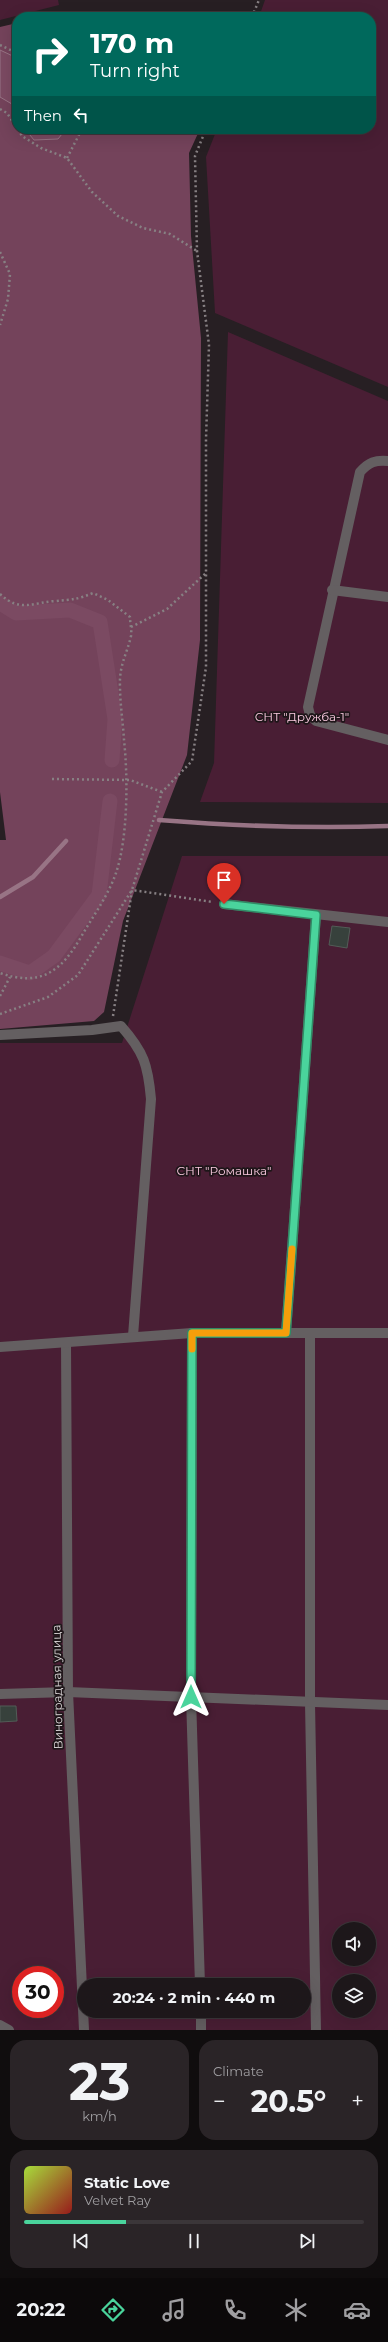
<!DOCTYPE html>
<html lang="en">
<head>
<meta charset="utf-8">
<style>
  body { margin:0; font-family:Montserrat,sans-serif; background:#2a2427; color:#f1f3f6; height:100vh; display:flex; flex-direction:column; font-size:15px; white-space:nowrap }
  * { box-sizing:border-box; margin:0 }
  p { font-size:13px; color:#a09fa2 }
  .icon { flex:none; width:22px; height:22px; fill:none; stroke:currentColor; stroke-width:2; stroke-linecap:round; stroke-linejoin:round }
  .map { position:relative; height:2030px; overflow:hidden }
  .drawer { display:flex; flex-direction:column; gap:10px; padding:10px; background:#100d0e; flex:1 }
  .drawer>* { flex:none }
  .banner { position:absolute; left:12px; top:12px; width:364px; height:122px; border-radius:16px; box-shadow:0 4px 16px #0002,0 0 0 1px #3b3639; background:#00695c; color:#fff; overflow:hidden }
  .controls { position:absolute; left:332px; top:1922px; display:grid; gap:8px }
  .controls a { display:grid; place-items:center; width:44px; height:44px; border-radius:50%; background:#1d171a; box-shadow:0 4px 16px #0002,0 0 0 1px #3b3639; font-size:20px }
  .speed { position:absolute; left:12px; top:1966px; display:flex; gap:8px; font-size:20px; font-weight:700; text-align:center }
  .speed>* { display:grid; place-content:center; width:52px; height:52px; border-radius:50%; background:#1d171a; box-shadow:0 4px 16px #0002,0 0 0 1px #3b3639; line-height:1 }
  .speed .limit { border:6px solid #d22; background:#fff; color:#111 }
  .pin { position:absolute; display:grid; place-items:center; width:34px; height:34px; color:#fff; margin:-41px -17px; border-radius:50% 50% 50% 0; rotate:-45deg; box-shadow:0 0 4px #0007 }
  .pin .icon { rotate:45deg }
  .me { position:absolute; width:44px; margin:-22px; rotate:0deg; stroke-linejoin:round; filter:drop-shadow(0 0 3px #0008) }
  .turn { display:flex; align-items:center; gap:14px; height:84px; padding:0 12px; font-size:18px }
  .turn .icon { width:52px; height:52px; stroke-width:2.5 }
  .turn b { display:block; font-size:28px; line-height:34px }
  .then { display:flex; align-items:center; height:38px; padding:0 12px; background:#0003; gap:8px; font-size:15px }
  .big { font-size:30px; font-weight:700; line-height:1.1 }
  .drawer .widget { flex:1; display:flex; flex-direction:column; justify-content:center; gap:6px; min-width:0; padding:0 14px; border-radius:16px; background:#2a2427 }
  .drawer .dial { align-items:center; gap:0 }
  .dial b { font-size:52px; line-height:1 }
  .song { display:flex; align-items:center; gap:12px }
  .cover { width:48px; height:48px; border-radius:6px; background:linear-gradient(135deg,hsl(80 70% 55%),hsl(0 70% 35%)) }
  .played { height:4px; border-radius:2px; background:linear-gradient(90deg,#4ad49c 30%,#3b3639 30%) }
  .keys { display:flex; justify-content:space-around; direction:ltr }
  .heat { display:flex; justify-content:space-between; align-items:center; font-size:22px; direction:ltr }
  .drawer .tiles { flex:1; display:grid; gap:10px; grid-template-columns:1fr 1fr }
  .widget:last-child { grid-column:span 2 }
  .trip { position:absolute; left:77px; top:1978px; width:234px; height:40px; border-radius:20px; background:#1d171a; box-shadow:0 4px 16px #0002,0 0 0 1px #3b3639; font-weight:700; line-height:40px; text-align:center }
  .menu { display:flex; height:64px; justify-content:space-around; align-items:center; background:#0c090a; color:#a09fa2 }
  .menu .icon { width:28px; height:28px }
  .menu .on { color:#4ad49c }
  .menu b { font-size:18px; color:#f1f3f6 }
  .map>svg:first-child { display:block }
</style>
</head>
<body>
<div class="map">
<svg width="388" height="2030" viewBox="0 0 388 2030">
  <rect width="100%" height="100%" fill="#271f23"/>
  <g fill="#491e34" fill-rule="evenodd">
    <polygon points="0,0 58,0 59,5 0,20"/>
    <polygon points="265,0 388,0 388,387 215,313 206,157 217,129 371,129 371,17 259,17"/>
    <polygon points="228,332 388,401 388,803 200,802 214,763"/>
    <path d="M 182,856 L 388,856 L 388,2030 L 9,2030 L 0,2025 L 0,1043 L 122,1043 ZM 339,1929 L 369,1929 L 369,1959 L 339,1959 ZM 21,1975 L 55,1975 L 55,2009 L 21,2009 ZM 339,1981 L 369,1981 L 369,2011 L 339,2011 ZM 84,1985 L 304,1985 L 304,2011 L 84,2011 Z"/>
  </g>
  <polygon fill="#74435b" points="17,23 17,129 200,129 189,153 191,236 201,338 200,640 187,755 123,921 104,1012 94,1021 0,1029 0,840 6,840 0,792 0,27"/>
  <g fill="#7b4a62" stroke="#987485">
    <polygon points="0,50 17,58 17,107 0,97"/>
    <polygon points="25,129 66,129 58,139 34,140"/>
  </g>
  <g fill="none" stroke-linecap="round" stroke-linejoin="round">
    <g stroke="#987485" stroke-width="4.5">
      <path d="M 159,820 C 236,826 311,829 388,826"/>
      <polyline points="0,897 33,877 66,841"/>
    </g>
    <g stroke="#7b4a62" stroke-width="15">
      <polyline points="0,603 16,613 70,610 100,622 115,719 112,760"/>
      <polyline points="0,963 30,973 54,956 99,895 110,801"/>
    </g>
  </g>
  <g fill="#37413c" stroke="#525c57">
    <polygon points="332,926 350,928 347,948 329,945"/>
    <polygon points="0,1706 16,1706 17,1721 0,1722"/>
  </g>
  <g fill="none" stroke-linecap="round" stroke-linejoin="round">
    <g stroke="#878083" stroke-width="2.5" stroke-dasharray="2 3" stroke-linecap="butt">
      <polyline points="252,17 259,0"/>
      <polyline points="0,45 17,53"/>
      <polyline points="0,109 7,113 17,128"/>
      <polyline points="18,129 22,136 41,148 67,158 92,192 118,216 143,228 170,234 197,251"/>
      <polyline points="67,158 82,129"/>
      <polyline points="0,252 10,274 8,299 0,325"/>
      <path d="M 0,594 C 20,613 34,602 56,601 C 74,599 76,600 93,593 L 108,600 L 130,617 C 130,623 132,630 131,636 C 127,654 119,665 120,686 C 120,704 123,722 124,740 C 128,777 128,838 116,873 C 108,896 93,916 81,937 C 61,972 40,987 0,973"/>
      <polyline points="131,627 167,609 206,573"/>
      <polyline points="52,779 130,780 162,792"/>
      <polyline points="0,996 10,977"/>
      <polyline points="0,1014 48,997 78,975 132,890 162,792 192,761 206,667 206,439 209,345 197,251 195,156 206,129"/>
      <polyline points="113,1016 132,890 213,902"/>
    </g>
    <g stroke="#645f61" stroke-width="10">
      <path d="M 388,461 C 375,460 369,462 360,472 L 308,707 L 310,715 L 316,721 L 388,740"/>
      <polyline points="332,590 388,597"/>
      <polyline points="224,904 388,922"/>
      <path d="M 0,1035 L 92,1030 L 121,1026 C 144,1052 148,1065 151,1099 L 133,1336"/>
      <polyline points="192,1333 191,1697 200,1985"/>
      <polyline points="286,1333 316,915"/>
      <polyline points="310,1333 310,1703 316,2030"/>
      <polyline points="66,1343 68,1692 84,2030"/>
      <polyline points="0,1347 192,1333 388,1333"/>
      <polyline points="0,1694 68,1692 388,1705"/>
      <polyline points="201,2011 201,2030"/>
      <polyline points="0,2025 9,2030"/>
    </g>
  </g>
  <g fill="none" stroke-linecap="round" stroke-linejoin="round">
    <defs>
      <polyline id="route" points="191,1697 192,1333 286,1333 316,915 224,904"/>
    </defs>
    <use href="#route" stroke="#308a65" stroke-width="10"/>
    <use href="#route" stroke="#4ad49c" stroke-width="7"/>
    <polyline stroke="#f59e0b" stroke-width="7" points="192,1349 192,1333 286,1333 292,1249"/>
  </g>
  <g text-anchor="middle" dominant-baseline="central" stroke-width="3.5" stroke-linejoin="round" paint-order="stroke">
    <g font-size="12" fill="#fbcae0" stroke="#1e1619">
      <text x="302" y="716">СНТ "Дружба-1"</text>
      <text x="224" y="1170">СНТ "Ромашка"</text>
    </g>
    <g font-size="12" fill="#dbd5d7" stroke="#1e1619">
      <text transform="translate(57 1687) rotate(-91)">Виноградная улица</text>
    </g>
  </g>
</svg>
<div class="controls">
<a><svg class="icon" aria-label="sound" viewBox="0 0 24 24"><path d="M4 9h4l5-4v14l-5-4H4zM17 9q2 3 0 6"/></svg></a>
<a><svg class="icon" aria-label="layers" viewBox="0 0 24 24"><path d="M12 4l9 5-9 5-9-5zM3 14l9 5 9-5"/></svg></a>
</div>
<div class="speed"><div class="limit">30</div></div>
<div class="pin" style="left:224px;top:904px;background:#d93025"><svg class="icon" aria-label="arrive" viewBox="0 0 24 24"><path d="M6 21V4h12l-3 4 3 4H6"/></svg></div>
<svg class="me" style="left:191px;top:1697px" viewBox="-20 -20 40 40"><path d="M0-17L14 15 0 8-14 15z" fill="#4ad49c" stroke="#fff" stroke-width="4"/></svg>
<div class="trip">20:24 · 2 min · 440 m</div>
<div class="banner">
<div class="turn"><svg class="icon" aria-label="right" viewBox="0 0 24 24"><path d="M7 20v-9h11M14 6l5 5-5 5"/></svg><div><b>170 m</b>Turn right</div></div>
<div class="then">Then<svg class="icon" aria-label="left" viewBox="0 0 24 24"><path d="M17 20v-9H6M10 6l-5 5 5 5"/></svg></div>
</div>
</div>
<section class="drawer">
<div class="tiles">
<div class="widget dial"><b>23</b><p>km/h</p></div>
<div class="widget"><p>Climate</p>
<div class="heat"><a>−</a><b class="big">20.5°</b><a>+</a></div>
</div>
<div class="widget">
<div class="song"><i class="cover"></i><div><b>Static Love</b><p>Velvet Ray</p></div></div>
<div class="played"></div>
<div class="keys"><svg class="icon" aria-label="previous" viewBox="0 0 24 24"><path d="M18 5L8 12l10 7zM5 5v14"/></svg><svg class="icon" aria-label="pause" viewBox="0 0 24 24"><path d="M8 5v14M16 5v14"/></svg><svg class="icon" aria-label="next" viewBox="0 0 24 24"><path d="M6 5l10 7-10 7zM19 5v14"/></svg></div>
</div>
</div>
</section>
<nav class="menu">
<b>20:22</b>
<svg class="icon on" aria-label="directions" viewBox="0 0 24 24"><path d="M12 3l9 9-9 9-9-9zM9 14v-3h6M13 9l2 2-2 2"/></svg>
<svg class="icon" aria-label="music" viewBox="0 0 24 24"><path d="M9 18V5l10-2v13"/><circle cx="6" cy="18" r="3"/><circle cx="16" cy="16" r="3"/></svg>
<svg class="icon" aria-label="phone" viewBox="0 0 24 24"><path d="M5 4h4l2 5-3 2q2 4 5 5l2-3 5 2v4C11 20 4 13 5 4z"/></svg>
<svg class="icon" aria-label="climate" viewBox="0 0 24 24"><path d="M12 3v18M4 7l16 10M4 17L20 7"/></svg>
<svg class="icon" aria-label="car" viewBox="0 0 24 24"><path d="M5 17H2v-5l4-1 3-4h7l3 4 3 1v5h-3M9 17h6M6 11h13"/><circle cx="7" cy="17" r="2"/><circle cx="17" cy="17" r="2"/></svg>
</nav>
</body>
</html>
